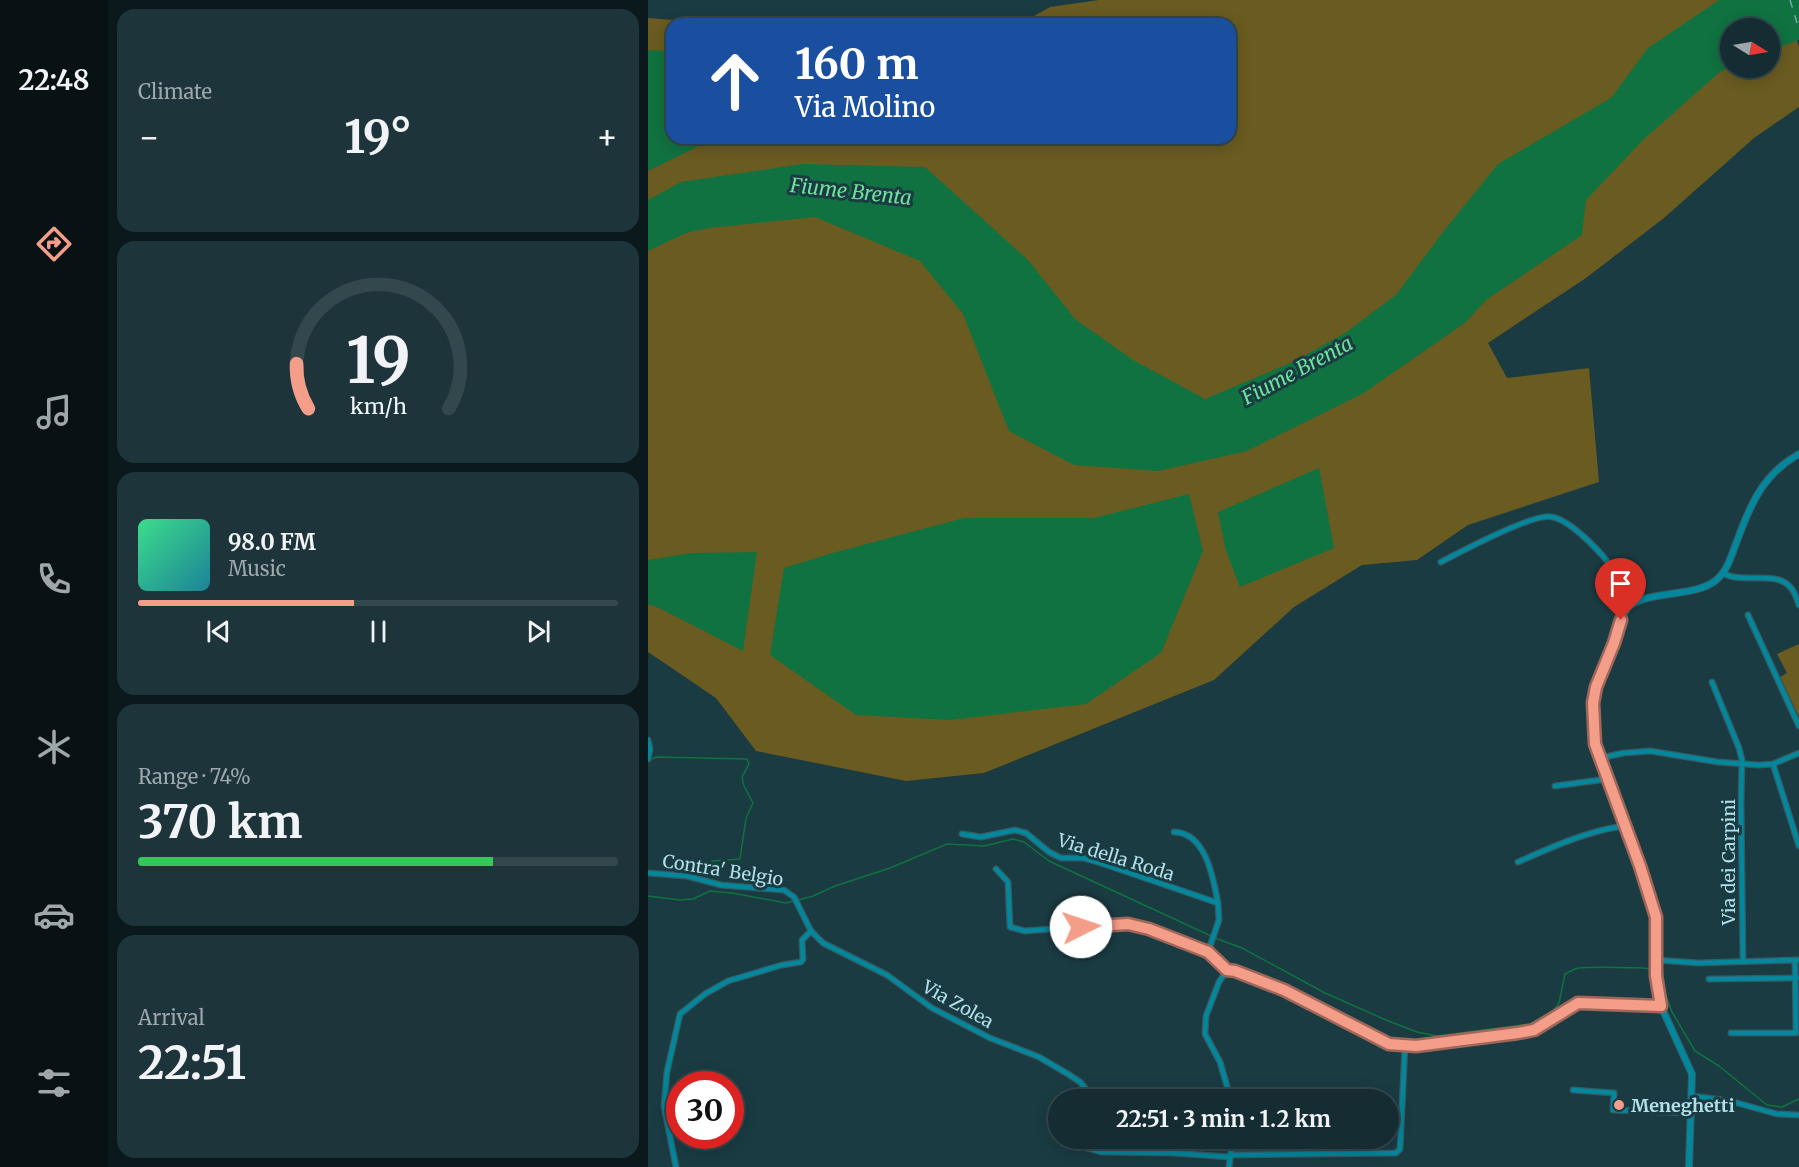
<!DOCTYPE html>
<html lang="en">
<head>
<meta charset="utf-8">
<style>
  body { margin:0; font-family:Merriweather,serif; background:#1d343a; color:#f1f3f6; height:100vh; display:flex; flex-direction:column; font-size:22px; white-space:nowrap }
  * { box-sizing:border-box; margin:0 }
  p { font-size:20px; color:#9da7ac }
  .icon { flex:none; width:33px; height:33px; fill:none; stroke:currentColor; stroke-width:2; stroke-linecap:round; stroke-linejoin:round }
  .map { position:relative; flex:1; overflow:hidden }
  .details { display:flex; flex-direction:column; gap:9px; padding:9px; background:#0b181c; width:540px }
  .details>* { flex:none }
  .banner { position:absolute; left:18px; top:18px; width:570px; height:126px; border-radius:18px; box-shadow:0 3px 15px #0003,0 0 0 2px #33484d; background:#1a4fa0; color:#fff; overflow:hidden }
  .needle { width:39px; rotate:101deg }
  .controls { position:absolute; left:1072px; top:18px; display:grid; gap:12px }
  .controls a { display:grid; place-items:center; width:60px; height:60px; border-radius:50%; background:#142c32; box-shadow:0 3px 15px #0003,0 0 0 2px #33484d; font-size:30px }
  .speed { position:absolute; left:18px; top:1071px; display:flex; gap:12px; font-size:30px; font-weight:700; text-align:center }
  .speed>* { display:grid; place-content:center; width:78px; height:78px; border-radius:50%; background:#142c32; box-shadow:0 3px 15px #0003,0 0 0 2px #33484d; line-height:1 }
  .speed .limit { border:9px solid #d22; background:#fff; color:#111 }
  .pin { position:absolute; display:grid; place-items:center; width:51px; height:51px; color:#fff; margin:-62px -26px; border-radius:50% 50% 50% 0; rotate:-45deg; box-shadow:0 0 6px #0007 }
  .pin .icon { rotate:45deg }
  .me { position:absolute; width:66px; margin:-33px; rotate:86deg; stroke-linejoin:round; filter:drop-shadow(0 0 4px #0008) }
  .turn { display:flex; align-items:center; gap:21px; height:126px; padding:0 30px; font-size:27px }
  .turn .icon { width:78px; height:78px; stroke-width:2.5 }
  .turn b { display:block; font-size:42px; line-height:51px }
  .big { font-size:45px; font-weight:700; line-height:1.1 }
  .details .tile { flex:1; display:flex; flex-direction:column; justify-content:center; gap:9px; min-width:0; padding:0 21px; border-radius:18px; background:#1d343a }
  .details .dial { align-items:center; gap:0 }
  .dial svg { height:156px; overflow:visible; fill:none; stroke:#33484d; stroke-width:7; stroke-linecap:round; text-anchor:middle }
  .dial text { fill:#f1f3f6; stroke:none }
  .song { display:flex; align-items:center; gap:18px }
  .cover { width:72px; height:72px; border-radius:9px; background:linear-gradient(135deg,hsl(150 70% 55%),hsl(190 70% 35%)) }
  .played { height:6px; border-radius:3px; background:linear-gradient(90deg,#f49e89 45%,#33484d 45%) }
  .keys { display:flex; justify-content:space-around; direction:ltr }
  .heat { display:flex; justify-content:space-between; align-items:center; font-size:33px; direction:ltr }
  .charge { height:9px; border-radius:4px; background:linear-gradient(90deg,#34c759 74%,#33484d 0) }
  .trip { position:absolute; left:400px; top:1089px; width:351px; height:60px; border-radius:30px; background:#142c32; box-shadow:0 3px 15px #0003,0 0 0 2px #33484d; font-weight:700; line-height:60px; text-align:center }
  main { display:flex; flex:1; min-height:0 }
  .tabs { display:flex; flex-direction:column; width:108px; justify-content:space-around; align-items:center; background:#081214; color:#9da7ac }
  .tabs .icon { width:42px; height:42px }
  .tabs .on { color:#f49e89 }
  .tabs b { font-size:27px; color:#f1f3f6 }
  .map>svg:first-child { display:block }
</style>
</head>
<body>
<main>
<nav class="tabs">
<b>22:48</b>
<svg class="icon on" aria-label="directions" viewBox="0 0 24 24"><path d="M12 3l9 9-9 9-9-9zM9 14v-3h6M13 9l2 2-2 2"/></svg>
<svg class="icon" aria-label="music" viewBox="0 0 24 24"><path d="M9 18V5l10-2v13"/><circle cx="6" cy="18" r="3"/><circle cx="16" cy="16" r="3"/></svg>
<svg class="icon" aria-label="phone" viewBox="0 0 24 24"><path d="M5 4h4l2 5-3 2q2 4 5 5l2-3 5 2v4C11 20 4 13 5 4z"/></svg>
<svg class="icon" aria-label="climate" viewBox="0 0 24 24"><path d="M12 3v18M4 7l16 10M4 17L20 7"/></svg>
<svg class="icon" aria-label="car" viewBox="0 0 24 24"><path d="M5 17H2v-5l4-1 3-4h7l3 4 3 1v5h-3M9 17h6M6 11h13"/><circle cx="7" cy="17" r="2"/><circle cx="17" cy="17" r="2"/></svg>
<svg class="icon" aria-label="filters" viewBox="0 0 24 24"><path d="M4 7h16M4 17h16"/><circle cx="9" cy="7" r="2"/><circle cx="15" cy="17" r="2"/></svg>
</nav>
<section class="details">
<div class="tile"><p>Climate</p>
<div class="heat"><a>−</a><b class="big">19°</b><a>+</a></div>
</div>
<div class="tile dial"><svg viewBox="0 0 100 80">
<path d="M14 69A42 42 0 1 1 86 69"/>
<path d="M14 69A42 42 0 0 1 8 46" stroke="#f49e89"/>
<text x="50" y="56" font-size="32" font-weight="700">19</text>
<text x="50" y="72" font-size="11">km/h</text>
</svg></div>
<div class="tile">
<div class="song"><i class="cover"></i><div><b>98.0 FM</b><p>Music</p></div></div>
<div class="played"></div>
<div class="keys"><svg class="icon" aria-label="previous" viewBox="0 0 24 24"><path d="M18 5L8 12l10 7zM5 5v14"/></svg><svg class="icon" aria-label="pause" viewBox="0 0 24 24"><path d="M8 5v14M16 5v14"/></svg><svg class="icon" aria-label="next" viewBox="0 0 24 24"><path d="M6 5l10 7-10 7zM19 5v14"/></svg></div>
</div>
<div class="tile"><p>Range · 74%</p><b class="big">370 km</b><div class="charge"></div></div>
<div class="tile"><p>Arrival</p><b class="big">22:51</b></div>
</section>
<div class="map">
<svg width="1151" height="1167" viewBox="0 0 1151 1167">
  <rect width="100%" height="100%" fill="#1a3b42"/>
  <g fill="#6a5b20" fill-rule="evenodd">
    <path d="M 451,0 L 1137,0 L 1151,47 L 1151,107 L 1106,138 L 1016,218 L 938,278 L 840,343 L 859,378 L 941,368 L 951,482 L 820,525 L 769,560 L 714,565 L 646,607 L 566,680 L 336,773 L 258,781 L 108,751 L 68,698 L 0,652 L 0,18 L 51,22 L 52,24 L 24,24 L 24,138 L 582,138 L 582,24 L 372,24 L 402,7 ZM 1083,28 L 1122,28 L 1122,68 L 1083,68 Z"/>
    <polygon points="1151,644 1151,717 1132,677 1139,673 1129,654"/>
  </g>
  <g fill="#107240">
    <polygon points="1071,0 1151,0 1151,40 1122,51 1122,28 1083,28 1083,67 1073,71 995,140 938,200 934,235 838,300 818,322 716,393 599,451 510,471 426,465 361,431 315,314 272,261 167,217 61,228 38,233 0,251 0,200 33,182 155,164 277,167 380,260 427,319 485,360 557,399 647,361 697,333 748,295 795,232 850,164 963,98 1000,48"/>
    <polygon points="0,50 24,51 24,138 50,138 49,147 0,171"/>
    <polygon points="671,468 686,548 592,587 578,551 570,512"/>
    <polygon points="541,494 555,551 513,653 438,704 302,720 208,715 122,655 136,568 181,554 316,518 446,518"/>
    <polygon points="109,552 95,651 13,609 0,604 0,560 44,553"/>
  </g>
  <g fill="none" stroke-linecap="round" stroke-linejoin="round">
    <g stroke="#107240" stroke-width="1.5">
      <polyline points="4,759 8,757 99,759 101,764 94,777 96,786 105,803 98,818 92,859 64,861 60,872 61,876"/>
      <polyline points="0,896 32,900 45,899 62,891 84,893 138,903 146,901"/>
      <polyline points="151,900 165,896 187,886 242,868 299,844 336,846 365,839 376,842 401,861 563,936"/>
      <path d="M 567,938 L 594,948 L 677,993 L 738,1020 L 769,1032 L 789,1036 L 882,1024 L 906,1010 L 911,1003 L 917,974 C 921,972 926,969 931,968 C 939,967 999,967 1004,969"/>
      <polyline points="1012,972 1015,974 1017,993 1024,1012 1047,1051 1071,1066 1119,1105 1134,1107 1151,1099"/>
    </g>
    <defs>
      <g id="street">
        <path d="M 793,562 C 812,552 887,512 904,517 C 921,520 944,544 955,556 C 968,571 972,590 983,605"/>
        <path d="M 1075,573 C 1094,585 1128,569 1143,588 C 1147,592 1149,600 1151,605"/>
        <polyline points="1100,615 1151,726"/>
        <polyline points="1064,682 1091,748 1094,760 1093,803 1095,961"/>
        <polyline points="0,740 2,749 0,759"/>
        <polyline points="952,758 976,753 1002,751 1070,762 1110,765 1125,764 1151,753"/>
        <polyline points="1125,764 1151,846"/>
        <polyline points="907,786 959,779"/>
        <path d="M 526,832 C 558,833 565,877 570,903"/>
        <polyline points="314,834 333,837 367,830 378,833 401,852 413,858 435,858 453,863 570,903 571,920 560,952"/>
        <path d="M 870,862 C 904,847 939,831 976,826"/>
        <polyline points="348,869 360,882 362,927 377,931 455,925 492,926 560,952 579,970"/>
        <polyline points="0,873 39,876 73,885 136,890 146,897 163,931 175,943 239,975 284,1008 342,1038 391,1057 420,1074 432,1082 437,1088 438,1100"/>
        <polyline points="1008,960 1050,963 1151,960"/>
        <polyline points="1061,979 1149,978"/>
        <polyline points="1083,1033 1148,1033 1147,960"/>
        <polyline points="925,1090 966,1093 965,1110 1044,1113"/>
        <polyline points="1044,1096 1082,1101 1129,1114 1151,1115"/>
        <polyline points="583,1100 572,1062 557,1034 558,1016 571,982 579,970 587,971 636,990 741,1044 768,1046 870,1033 886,1030 930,1003 1013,1006"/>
        <polyline points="435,1138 439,1148 453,1152 524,1153 582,1157"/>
        <polyline points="582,1155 748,1153 752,1149 757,1046"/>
        <polyline points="28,1167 16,1106 19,1072 32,1014 57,994 80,981 134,965 153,962 155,959 154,940 163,931"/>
        <polyline points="581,1167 585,1138"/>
      </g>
      <path id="secondary" d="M 1041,1167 L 1044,1074 L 1013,1006 L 1008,976 L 1008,917 L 992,865 L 947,744 L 945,703 L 948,687 L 973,620 C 976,615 978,608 983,605 C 1002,591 1046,597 1067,581 C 1080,571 1083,556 1089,541 C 1102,505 1115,474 1151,454"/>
    </defs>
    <use href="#street" stroke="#355b63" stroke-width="7"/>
    <use href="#secondary" stroke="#355b63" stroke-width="8"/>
    <use href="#street" stroke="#02879c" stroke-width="4.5"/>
    <use href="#secondary" stroke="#02879c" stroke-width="6"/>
    <polyline stroke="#7ba4ae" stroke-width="1.5" stroke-dasharray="8 8" stroke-linecap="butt" points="1142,0 1151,29"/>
  </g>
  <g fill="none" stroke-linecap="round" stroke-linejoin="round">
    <defs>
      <polyline id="route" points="433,927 480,924 501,929 560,952 579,970 587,971 636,990 741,1044 768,1046 870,1033 886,1030 930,1003 1013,1006 1008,976 1008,917 992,866 947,744 945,703 948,687 966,643 973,620"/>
    </defs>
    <use href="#route" stroke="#9f6759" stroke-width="15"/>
    <use href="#route" stroke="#f49e89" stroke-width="10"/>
  </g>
  <circle fill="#f49e89" stroke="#1a3b42" stroke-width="2" cx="971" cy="1105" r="6"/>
  <g text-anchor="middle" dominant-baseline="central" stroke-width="6" stroke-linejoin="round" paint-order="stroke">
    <g font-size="18" fill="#b1dfea" stroke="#1a3b42">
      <text transform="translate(468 857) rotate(17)">Via della Roda</text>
      <text transform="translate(1080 862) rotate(-90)">Via dei Carpini</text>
      <text transform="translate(75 870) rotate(9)">Contra' Belgio</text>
      <text transform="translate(310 1004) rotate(29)">Via Zolea</text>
    </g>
    <g font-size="18" font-weight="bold" fill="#b1dfea" stroke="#1a3b42" text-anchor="start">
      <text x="983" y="1105">Meneghetti</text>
    </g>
    <g font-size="20" font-style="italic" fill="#6fe29a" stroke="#1a3b42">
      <text transform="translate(203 191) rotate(6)">Fiume Brenta</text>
      <text transform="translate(649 370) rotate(-28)">Fiume Brenta</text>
    </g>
  </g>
</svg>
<div class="controls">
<a><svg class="needle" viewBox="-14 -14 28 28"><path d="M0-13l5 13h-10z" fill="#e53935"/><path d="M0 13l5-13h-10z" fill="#9da7ac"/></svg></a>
</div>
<div class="speed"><div class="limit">30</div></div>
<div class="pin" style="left:973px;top:620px;background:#d93025"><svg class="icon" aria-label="arrive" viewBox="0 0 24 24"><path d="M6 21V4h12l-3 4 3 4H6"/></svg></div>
<svg class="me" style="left:433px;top:927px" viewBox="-20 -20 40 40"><circle r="19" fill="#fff"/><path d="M0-13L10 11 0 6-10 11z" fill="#f49e89"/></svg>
<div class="trip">22:51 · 3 min · 1.2 km</div>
<div class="banner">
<div class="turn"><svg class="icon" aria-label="ahead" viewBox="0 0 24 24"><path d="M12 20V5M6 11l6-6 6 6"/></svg><div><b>160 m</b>Via Molino</div></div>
</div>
</div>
</main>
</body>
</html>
